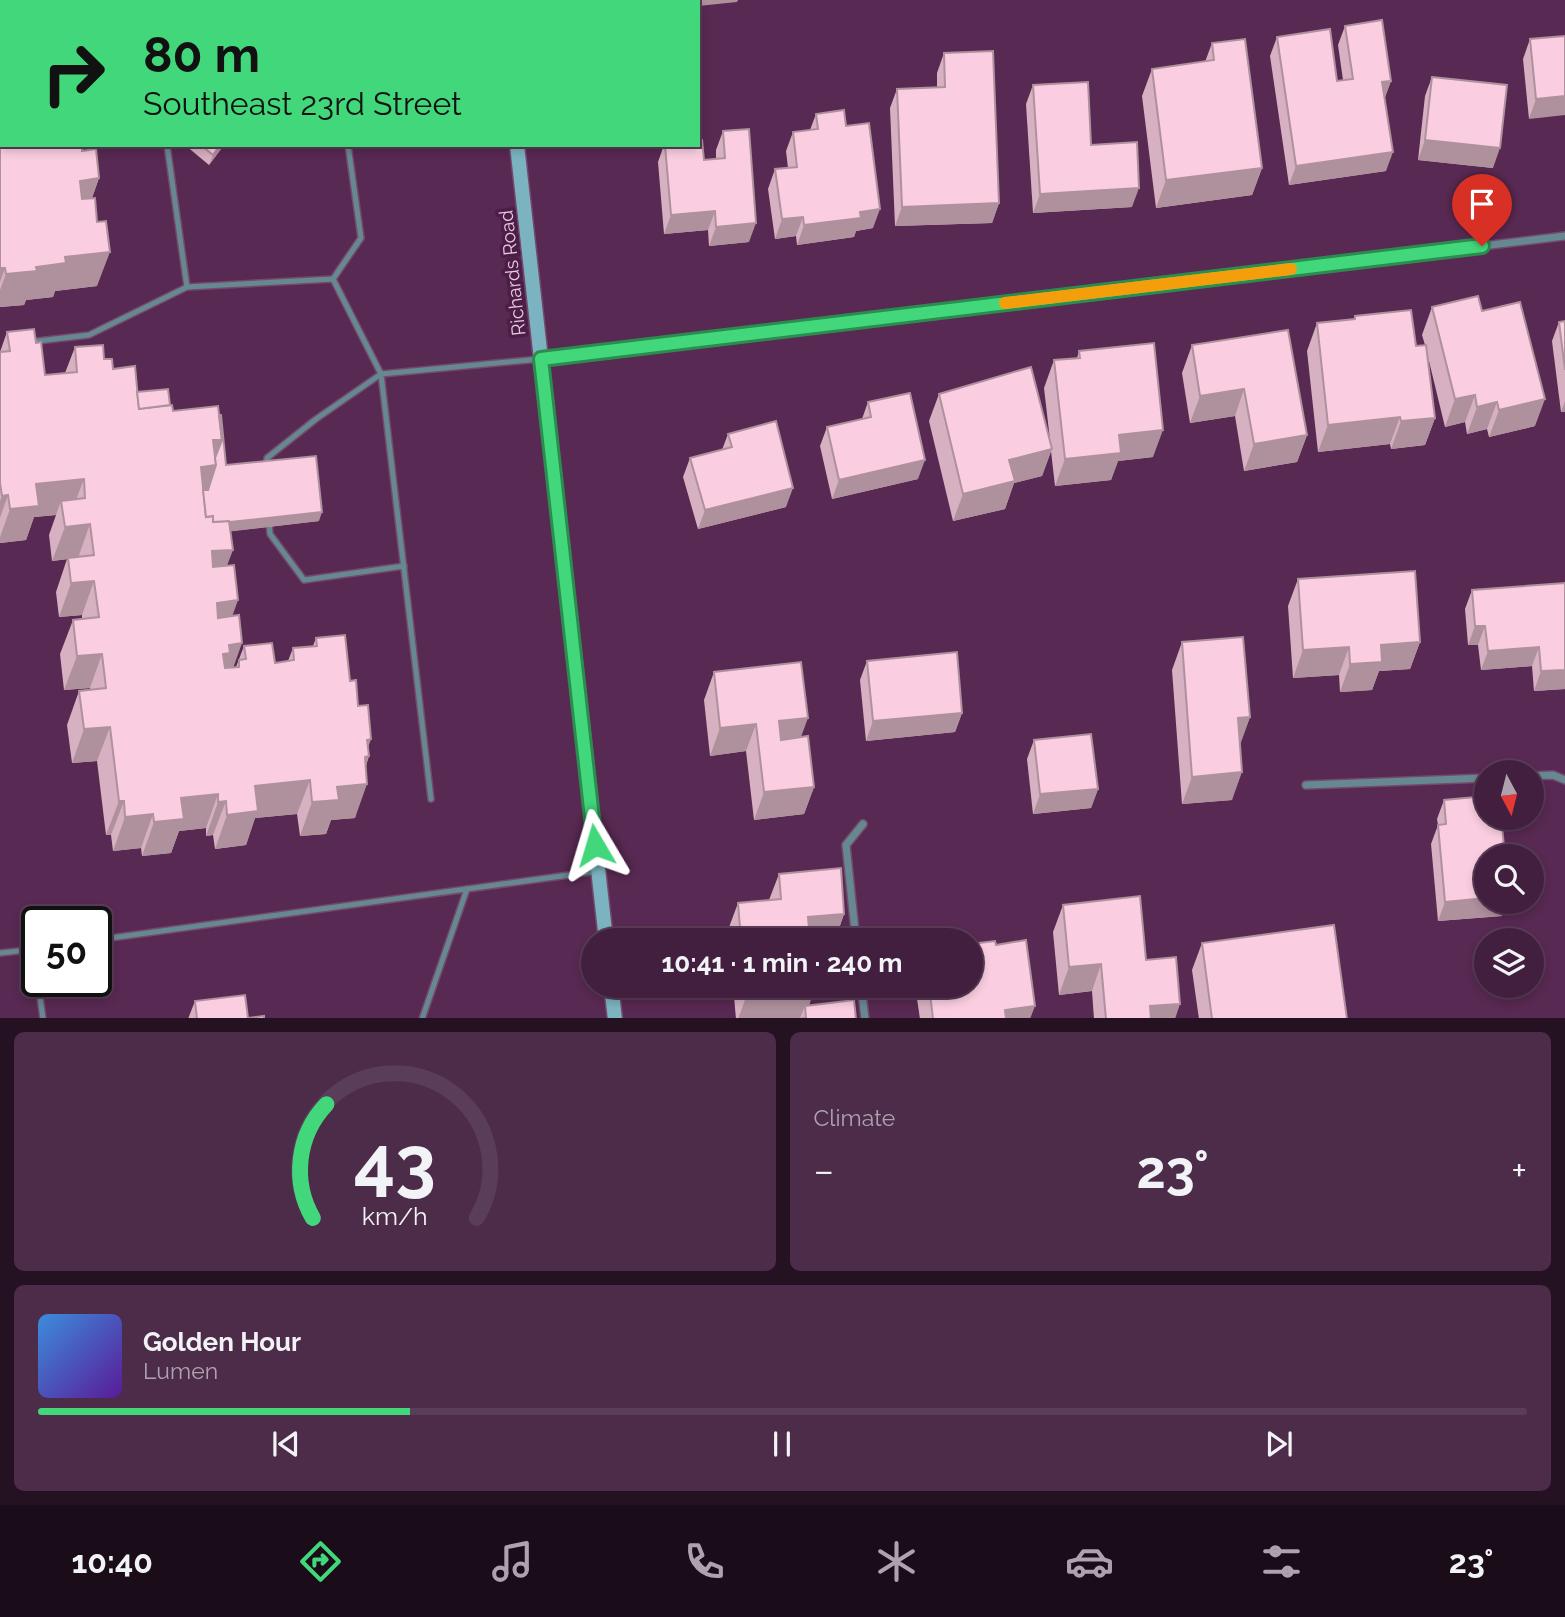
<!DOCTYPE html>
<html lang="en">
<head>
<meta charset="utf-8">
<style>
  body { margin:0; font-family:Raleway,sans-serif; background:#4c2c49; color:#f1f3f6; height:100vh; display:flex; flex-direction:column; font-size:26px; white-space:nowrap }
  * { box-sizing:border-box; margin:0 }
  p { font-size:23px; color:#aea2b0 }
  .icon { flex:none; width:38px; height:38px; fill:none; stroke:currentColor; stroke-width:2; stroke-linecap:round; stroke-linejoin:round }
  .map { position:relative; height:1018px; overflow:hidden }
  .drawer { display:flex; flex-direction:column; gap:14px; padding:14px; background:#241122; flex:1 }
  .drawer>* { flex:none }
  .guide { position:absolute; left:0px; top:0px; width:700px; height:147px; box-shadow:0 4px 10px #0003,0 0 0 2px #5a3d58; background:#42d77b; color:#111; overflow:hidden }
  .needle { width:46px; rotate:173deg }
  .fabs { position:absolute; left:1474px; top:760px; display:grid; gap:14px }
  .fabs a { display:grid; place-items:center; width:70px; height:70px; border-radius:50%; background:#421f3e; box-shadow:0 4px 10px #0003,0 0 0 2px #5a3d58; font-size:35px }
  .speed { position:absolute; left:21px; top:906px; display:flex; gap:14px; font-size:35px; font-weight:700; text-align:center }
  .speed>* { display:grid; place-content:center; width:91px; height:91px; border-radius:50%; background:#421f3e; box-shadow:0 4px 10px #0003,0 0 0 2px #5a3d58; line-height:1 }
  .speed .limit { border:4px solid #111; border-radius:10px; background:#fff; color:#111 }
  .pin { position:absolute; display:grid; place-items:center; width:60px; height:60px; color:#fff; margin:-72px -30px; border-radius:50% 50% 50% 0; rotate:-45deg; box-shadow:0 0 7px #0007 }
  .pin .icon { rotate:45deg }
  .me { position:absolute; width:77px; margin:-38px; rotate:353deg; stroke-linejoin:round; filter:drop-shadow(0 0 5px #0008) }
  .turn { display:flex; align-items:center; gap:24px; height:147px; padding:0 28px; font-size:32px }
  .turn .icon { width:91px; height:91px; stroke-width:2.5 }
  .turn b { display:block; font-size:49px; line-height:60px }
  .big { font-size:52px; font-weight:700; line-height:1.1 }
  .drawer .card { flex:1; display:flex; flex-direction:column; justify-content:center; gap:10px; min-width:0; padding:0 24px; border-radius:10px; background:#4c2c49 }
  .drawer .dial { align-items:center; gap:0 }
  .dial svg { height:182px; overflow:visible; fill:none; stroke:#5a3d58; stroke-width:7; stroke-linecap:round; text-anchor:middle }
  .dial text { fill:#f1f3f6; stroke:none }
  .song { display:flex; align-items:center; gap:21px }
  .cover { width:84px; height:84px; border-radius:10px; background:linear-gradient(135deg,hsl(210 70% 55%),hsl(270 70% 35%)) }
  .played { height:7px; border-radius:4px; background:linear-gradient(90deg,#42d77b 25%,#5a3d58 25%) }
  .keys { display:flex; justify-content:space-around; direction:ltr }
  .heat { display:flex; justify-content:space-between; align-items:center; font-size:38px; direction:ltr }
  .drawer .tiles { flex:1; display:grid; gap:14px; grid-template-columns:1fr 1fr }
  .card:last-child { grid-column:span 2 }
  .trip { position:absolute; left:581px; top:928px; width:402px; height:70px; border-radius:35px; background:#421f3e; box-shadow:0 4px 10px #0003,0 0 0 2px #5a3d58; font-weight:700; line-height:70px; text-align:center }
  .menu { display:flex; height:112px; justify-content:space-around; align-items:center; background:#1a0c19; color:#aea2b0 }
  .menu .icon { width:49px; height:49px }
  .menu .selected { color:#42d77b }
  .menu b { font-size:32px; color:#f1f3f6 }
  .map>svg:first-child { display:block }
</style>
</head>
<body>
<div class="map">
<svg width="1565" height="1019" viewBox="0 0 1565 1019">
  <rect width="100%" height="100%" fill="#582952"/>
  <g fill="none" stroke-linecap="round" stroke-linejoin="round">
    <defs>
      <g id="service">
        <polyline points="167,145 187,287"/>
        <polyline points="333,279 361,238 348,145"/>
        <polyline points="29,342 89,335 187,287 333,279 381,374 316,419 267,458 267,466"/>
        <polyline points="269,521 270,534 304,580 404,566"/>
        <polyline points="431,799 381,374 540,359"/>
        <polyline points="96,940 598,871"/>
        <polyline points="34,949 37,969"/>
        <polyline points="0,953 37,949"/>
        <polyline points="38,982 43,1019"/>
        <polyline points="422,1019 467,889"/>
      </g>
      <g id="minor">
        <polyline points="541,359 1565,236"/>
        <polyline points="1531,776 1553,775 1565,780"/>
        <polyline points="1306,785 1486,778"/>
        <polyline points="856,940 846,845 863,824"/>
        <polyline points="861,985 865,1019"/>
      </g>
      <g id="secondary">
        <polyline points="501,0 501,2"/>
        <polyline points="517,145 606,940"/>
        <polyline points="611,985 615,1019"/>
      </g>
    </defs>
    <use href="#service" stroke="#74496e" stroke-width="8"/>
    <use href="#minor" stroke="#74496e" stroke-width="10"/>
    <use href="#secondary" stroke="#74496e" stroke-width="17"/>
    <use href="#service" stroke="#668991" stroke-width="5"/>
    <use href="#minor" stroke="#668991" stroke-width="7"/>
    <use href="#secondary" stroke="#7bb4c0" stroke-width="14"/>
  </g>
  <g fill="#d7b1c1">
    <polygon points="0,0 238,0 237,2 2,2 99,178 92,198 97,286 55,291 53,297 26,300 24,305 0,307"/>
    <polygon points="1345,26 1391,81 1385,97 1386,171 1289,185 1270,56 1277,37 1337,81 1343,80 1338,45"/>
    <polygon points="1565,36 1529,119 1523,59 1530,39"/>
    <polygon points="1212,43 1262,168 1252,195 1156,208 1142,96 1152,69 1205,62"/>
    <polygon points="944,53 999,203 992,223 895,226 890,108 897,89 937,87 937,73"/>
    <polygon points="1432,77 1493,168 1418,160 1425,96"/>
    <polygon points="1033,85 1132,207 1033,213 1026,104"/>
    <polygon points="816,114 846,126 873,228 856,231 854,237 797,245 796,236 775,239 768,189 775,169 788,168 786,151 793,132 810,130"/>
    <polygon points="723,131 749,242 709,246 708,230 664,234 658,162 664,145 698,145 704,160 716,159 716,150"/>
    <polygon points="185,145 224,145 209,165"/>
    <polygon points="1432,307 1482,311 1535,426 1489,437 1487,429 1467,434 1465,422 1445,427 1428,357 1435,418 1425,445 1391,449 1390,444 1318,452 1307,351 1317,323 1354,319 1355,316 1416,346 1425,345 1422,335"/>
    <polygon points="1565,321 1565,412 1561,412 1552,341 1559,322"/>
    <polygon points="7,332 36,343 45,375 65,373 75,347 104,359 137,392 170,405 173,411 226,465 319,521 231,531 227,565 232,616 233,667 236,667 244,646 275,663 288,661 293,648 313,646 316,638 350,681 358,706 368,748 369,756 366,766 355,818 331,820 326,834 300,836 297,814 255,818 246,845 215,849 213,835 206,836 206,828 179,831 171,853 142,856 141,848 113,851 111,835 106,835 97,761 72,763 67,725 79,691 90,690 90,688 64,690 60,654 73,620 82,619 82,615 59,617 56,592 67,559 52,561 49,535 56,515 34,517 26,540 0,543 0,352"/>
    <polygon points="1192,345 1307,435 1297,462 1244,471 1235,416 1190,423 1182,373"/>
    <polygon points="1079,351 1153,457 1118,461 1111,480 1055,486 1051,451 1042,476 1014,483 1005,509 953,521 929,421 939,394 1050,440 1044,388 1054,360 1077,358"/>
    <polygon points="868,402 918,479 832,499 820,446 827,427 862,419"/>
    <polygon points="728,434 786,507 698,529 683,477 690,458 722,450"/>
    <polygon points="1298,579 1420,642 1410,669 1379,671 1372,690 1340,692 1339,675 1293,678 1288,606"/>
    <polygon points="1565,583 1565,689 1534,691 1532,666 1481,670 1478,645 1468,645 1465,609 1472,590"/>
    <polygon points="1182,642 1250,717 1240,744 1232,800 1182,804 1172,670"/>
    <polygon points="867,661 962,713 955,732 866,741 860,680"/>
    <polygon points="714,672 801,737 814,787 804,814 754,820 746,751 710,756 704,700"/>
    <polygon points="1034,740 1098,789 1091,808 1033,814 1027,759"/>
    <polygon points="1444,800 1502,916 1438,921 1431,844 1438,825 1437,819"/>
    <polygon points="779,874 844,914 835,940 729,940 728,930 738,903 769,900"/>
    <polygon points="1063,905 1146,960 1175,1019 1094,1019 1092,991 1059,995 1053,932"/>
    <polygon points="1202,943 1347,1019 1199,1019 1192,970"/>
    <polygon points="996,945 1030,1019 920,1019 915,985 971,985"/>
    <polygon points="733,985 814,985 809,1005 856,1019 736,1019"/>
    <polygon points="195,1001 248,1018 264,1019 188,1019"/>
  </g>
  <g fill="#af909d">
    <polygon points="687,0 738,0 737,2 698,6 698,2 687,2"/>
    <polygon points="1391,81 1384,100 1382,82"/>
    <polygon points="1565,96 1565,115 1529,119 1536,99"/>
    <polygon points="1425,140 1500,148 1493,168 1418,160"/>
    <polygon points="220,145 224,145 209,165 213,155"/>
    <polygon points="1393,152 1386,171 1289,185 1296,166"/>
    <polygon points="1262,168 1252,195 1156,208 1166,180"/>
    <polygon points="99,178 87,212 67,215 80,181"/>
    <polygon points="1139,188 1132,207 1033,213 1040,194"/>
    <polygon points="999,203 992,223 895,226 902,207"/>
    <polygon points="880,209 873,228 856,231 854,237 797,245 804,225 860,212"/>
    <polygon points="715,211 708,230 664,234 671,215"/>
    <polygon points="803,217 796,236 775,239 782,219"/>
    <polygon points="756,223 749,242 709,246 716,227"/>
    <polygon points="110,252 97,286 55,291 53,297 26,300 24,305 0,307 0,290 6,274 36,267 65,257"/>
    <polygon points="0,268 5,268 0,282"/>
    <polygon points="1244,389 1235,416 1190,423 1200,396"/>
    <polygon points="1475,395 1465,422 1445,427 1455,399"/>
    <polygon points="1545,399 1535,426 1489,437 1499,410"/>
    <polygon points="1565,401 1565,412 1561,412"/>
    <polygon points="1497,402 1487,429 1467,434 1477,407"/>
    <polygon points="1400,417 1390,444 1318,452 1328,425"/>
    <polygon points="1435,418 1425,445 1391,449 1401,421"/>
    <polygon points="1163,430 1153,457 1118,461 1111,480 1055,486 1065,459 1119,435"/>
    <polygon points="1307,435 1297,462 1244,471 1254,444"/>
    <polygon points="213,440 222,440 216,465 204,500 201,467"/>
    <polygon points="1052,449 1042,476 1014,483 1005,509 953,521 963,494 1009,460"/>
    <polygon points="925,460 918,479 832,499 839,480"/>
    <polygon points="84,479 71,513 61,501 56,515 34,517 26,540 0,543 0,537 10,509 36,484"/>
    <polygon points="793,488 786,507 698,529 705,510"/>
    <polygon points="8,495 0,518 0,501 2,496"/>
    <polygon points="322,512 319,521 226,532 229,522"/>
    <polygon points="90,524 78,558 52,561 65,527"/>
    <polygon points="233,550 220,584 199,586 212,551"/>
    <polygon points="94,581 82,615 59,617 71,583"/>
    <polygon points="238,600 226,634 205,637 217,603"/>
    <polygon points="1475,626 1485,626 1478,645 1468,645"/>
    <polygon points="1420,642 1410,669 1379,671 1372,690 1340,692 1350,664 1381,645"/>
    <polygon points="242,643 230,677 221,678 223,654 229,645"/>
    <polygon points="1349,647 1339,675 1293,678 1303,650"/>
    <polygon points="1539,647 1532,666 1481,670 1488,651"/>
    <polygon points="102,654 90,688 64,690 77,656"/>
    <polygon points="1565,670 1565,689 1534,691 1541,671"/>
    <polygon points="962,713 955,732 866,741 873,721"/>
    <polygon points="1250,717 1240,745 1238,718"/>
    <polygon points="808,718 798,745 769,748 779,721"/>
    <polygon points="756,724 746,751 710,756 720,728"/>
    <polygon points="110,727 97,761 72,763 84,729"/>
    <polygon points="371,739 365,757 369,756 359,785 367,784 355,818 331,820 326,834 300,836 312,802 337,787 367,740"/>
    <polygon points="1242,772 1232,800 1182,804 1192,777"/>
    <polygon points="310,780 297,814 255,818 246,845 215,849 227,815 255,786"/>
    <polygon points="814,787 804,814 754,820 764,792"/>
    <polygon points="1098,789 1091,808 1033,814 1040,794"/>
    <polygon points="218,794 206,828 179,831 171,853 142,856 154,822 181,798"/>
    <polygon points="119,801 124,801 111,835 106,835"/>
    <polygon points="226,801 213,835 206,836 218,802"/>
    <polygon points="153,814 141,848 113,851 125,817"/>
    <polygon points="1486,898 1486,901 1507,901 1502,916 1438,921 1445,902"/>
    <polygon points="844,914 835,940 800,940 808,917"/>
    <polygon points="1101,964 1092,991 1059,995 1069,967"/>
    <polygon points="814,990 806,1015 805,1006 800,1018 738,1019 746,997"/>
    <polygon points="1180,1004 1175,1019 1145,1019 1150,1006"/>
    <polygon points="1035,1006 1030,1019 1002,1019 1005,1010"/>
  </g>
  <g fill="#facee0" stroke="#af909d" stroke-width="2">
    <polygon points="0,0 222,0 220,2 2,2 2,145 75,145 76,147 82,146 82,151 96,149 99,178 80,181 82,199 95,198 97,222 106,221 110,252 65,257 66,263 36,267 37,271 6,274 5,268 0,268 0,13 1,11 0,10"/>
    <polygon points="1382,20 1391,81 1382,82 1393,152 1296,166 1277,37 1330,29 1337,81 1353,79 1345,26"/>
    <polygon points="1565,36 1565,96 1536,99 1530,39"/>
    <polygon points="1245,39 1262,168 1166,180 1152,69 1214,60 1212,43"/>
    <polygon points="993,51 999,203 902,207 897,89 945,87 944,53"/>
    <polygon points="1432,77 1507,85 1500,148 1425,140"/>
    <polygon points="1088,82 1091,145 1137,142 1139,188 1040,194 1033,85"/>
    <polygon points="844,110 846,126 869,123 880,209 860,212 861,218 804,225 803,217 782,219 775,169 797,167 793,132 818,129 816,114"/>
    <polygon points="749,129 756,223 716,227 715,211 671,215 665,145 698,145 698,140 702,140 704,160 725,158 723,131"/>
    <polygon points="201,145 220,145 213,155"/>
    <polygon points="1478,296 1482,311 1520,302 1545,399 1499,410 1497,402 1477,407 1475,395 1455,399 1432,307"/>
    <polygon points="1411,310 1416,346 1426,345 1435,418 1401,421 1400,417 1328,425 1317,323 1355,319 1355,316"/>
    <polygon points="1565,321 1565,370 1559,322"/>
    <polygon points="34,329 36,343 41,342 45,375 77,372 75,347 103,345 104,359 112,359 113,369 135,366 139,409 172,405 173,411 218,406 222,440 213,440 216,465 201,467 206,517 213,516 213,522 229,521 233,550 212,551 213,567 234,565 238,600 217,603 218,618 239,615 242,643 229,645 230,653 223,654 225,668 239,667 239,660 246,659 244,646 272,643 275,663 294,660 293,648 317,646 316,638 345,635 350,681 356,680 358,706 368,705 371,739 367,740 369,756 365,757 367,784 337,787 339,800 312,802 310,780 255,786 258,811 227,815 226,801 218,802 218,794 181,798 184,819 154,822 153,814 125,817 124,801 119,801 110,727 84,729 79,691 106,688 102,654 77,656 73,620 99,617 94,581 71,583 68,558 94,555 90,524 65,527 61,501 85,498 84,479 36,484 39,506 10,509 8,495 2,496 0,483 0,352 10,351 7,332"/>
    <polygon points="1288,330 1307,435 1254,444 1244,389 1200,396 1192,345"/>
    <polygon points="1154,343 1163,430 1119,435 1121,453 1065,459 1054,360 1080,358 1079,351"/>
    <polygon points="1031,367 1052,449 1009,460 1015,481 963,494 939,394"/>
    <polygon points="168,389 170,405 139,409 137,392"/>
    <polygon points="910,393 925,460 839,480 827,427 871,417 868,402"/>
    <polygon points="219,415 221,415 226,465 316,456 322,512 230,522 229,521 213,522 213,516 206,517 203,490 208,490 216,465 215,458 222,440"/>
    <polygon points="776,421 793,488 705,510 690,458 732,447 728,434"/>
    <polygon points="1415,571 1420,642 1381,645 1382,662 1350,664 1349,647 1303,650 1298,579"/>
    <polygon points="1565,583 1565,670 1541,671 1539,647 1488,651 1485,626 1475,626 1472,590"/>
    <polygon points="1243,637 1250,717 1238,718 1242,772 1192,777 1182,642"/>
    <polygon points="957,652 962,713 873,721 867,661"/>
    <polygon points="801,662 808,718 779,721 781,740 808,736 814,787 764,792 756,724 720,728 714,672"/>
    <polygon points="1091,734 1098,789 1040,794 1034,740"/>
    <polygon points="1486,796 1486,817 1501,817 1505,856 1486,856 1486,898 1445,902 1438,825 1446,824 1444,800"/>
    <polygon points="841,868 844,914 808,917 810,940 741,940 738,903 781,899 779,874"/>
    <polygon points="1140,896 1146,960 1176,957 1180,1004 1150,1006 1151,1019 1106,1019 1101,964 1069,967 1063,905"/>
    <polygon points="1334,925 1347,1019 1212,1019 1202,943"/>
    <polygon points="1026,940 1035,1006 1005,1010 1006,1018 1005,1019 933,1019 929,985 971,985 971,944 995,941 996,945"/>
    <polygon points="745,985 814,985 814,990 746,997"/>
    <polygon points="245,995 248,1018 264,1016 264,1019 197,1019 195,1001"/>
    <polygon points="854,1000 856,1019 798,1019 806,1018 805,1006"/>
  </g>
  <g fill="none" stroke-linecap="round" stroke-linejoin="round">
    <defs>
      <polyline id="route" points="595,845 541,359 1482,246"/>
    </defs>
    <use href="#route" stroke="#2b8c50" stroke-width="18"/>
    <use href="#route" stroke="#42d77b" stroke-width="12"/>
    <polyline stroke="#f59e0b" stroke-width="12" points="1005,303 1291,269"/>
  </g>
  <g text-anchor="middle" dominant-baseline="central" stroke-width="7" stroke-linejoin="round" paint-order="stroke">
    <g font-size="19" fill="#e6c9e0" stroke="#4c1e47">
      <text transform="translate(512 273) rotate(-96)">Richards Road</text>
    </g>
  </g>
</svg>
<div class="fabs">
<a><svg class="needle" viewBox="-14 -14 28 28"><path d="M0-13l5 13h-10z" fill="#e53935"/><path d="M0 13l5-13h-10z" fill="#aea2b0"/></svg></a>
<a><svg class="icon" aria-label="search" viewBox="0 0 24 24"><circle cx="10" cy="10" r="6"/><path d="M15 15l6 6"/></svg></a>
<a><svg class="icon" aria-label="layers" viewBox="0 0 24 24"><path d="M12 4l9 5-9 5-9-5zM3 14l9 5 9-5"/></svg></a>
</div>
<div class="speed"><div class="limit">50</div></div>
<div class="pin" style="left:1482px;top:246px;background:#d93025"><svg class="icon" aria-label="arrive" viewBox="0 0 24 24"><path d="M6 21V4h12l-3 4 3 4H6"/></svg></div>
<svg class="me" style="left:595px;top:845px" viewBox="-20 -20 40 40"><path d="M0-17L14 15 0 8-14 15z" fill="#42d77b" stroke="#fff" stroke-width="4"/></svg>
<div class="trip">10:41 · 1 min · 240 m</div>
<div class="guide">
<div class="turn"><svg class="icon" aria-label="right" viewBox="0 0 24 24"><path d="M7 20v-9h11M14 6l5 5-5 5"/></svg><div><b>80 m</b>Southeast 23rd Street</div></div>
</div>
</div>
<section class="drawer">
<div class="tiles">
<div class="card dial"><svg viewBox="0 0 100 80">
<path d="M14 69A42 42 0 1 1 86 69"/>
<path d="M14 69A42 42 0 0 1 20 19" stroke="#42d77b"/>
<text x="50" y="56" font-size="32" font-weight="700">43</text>
<text x="50" y="72" font-size="11">km/h</text>
</svg></div>
<div class="card"><p>Climate</p>
<div class="heat"><a>−</a><b class="big">23°</b><a>+</a></div>
</div>
<div class="card">
<div class="song"><i class="cover"></i><div><b>Golden Hour</b><p>Lumen</p></div></div>
<div class="played"></div>
<div class="keys"><svg class="icon" aria-label="previous" viewBox="0 0 24 24"><path d="M18 5L8 12l10 7zM5 5v14"/></svg><svg class="icon" aria-label="pause" viewBox="0 0 24 24"><path d="M8 5v14M16 5v14"/></svg><svg class="icon" aria-label="next" viewBox="0 0 24 24"><path d="M6 5l10 7-10 7zM19 5v14"/></svg></div>
</div>
</div>
</section>
<nav class="menu">
<b>10:40</b>
<svg class="icon selected" aria-label="directions" viewBox="0 0 24 24"><path d="M12 3l9 9-9 9-9-9zM9 14v-3h6M13 9l2 2-2 2"/></svg>
<svg class="icon" aria-label="music" viewBox="0 0 24 24"><path d="M9 18V5l10-2v13"/><circle cx="6" cy="18" r="3"/><circle cx="16" cy="16" r="3"/></svg>
<svg class="icon" aria-label="phone" viewBox="0 0 24 24"><path d="M5 4h4l2 5-3 2q2 4 5 5l2-3 5 2v4C11 20 4 13 5 4z"/></svg>
<svg class="icon" aria-label="climate" viewBox="0 0 24 24"><path d="M12 3v18M4 7l16 10M4 17L20 7"/></svg>
<svg class="icon" aria-label="car" viewBox="0 0 24 24"><path d="M5 17H2v-5l4-1 3-4h7l3 4 3 1v5h-3M9 17h6M6 11h13"/><circle cx="7" cy="17" r="2"/><circle cx="17" cy="17" r="2"/></svg>
<svg class="icon" aria-label="filters" viewBox="0 0 24 24"><path d="M4 7h16M4 17h16"/><circle cx="9" cy="7" r="2"/><circle cx="15" cy="17" r="2"/></svg>
<b>23°</b>
</nav>
</body>
</html>
